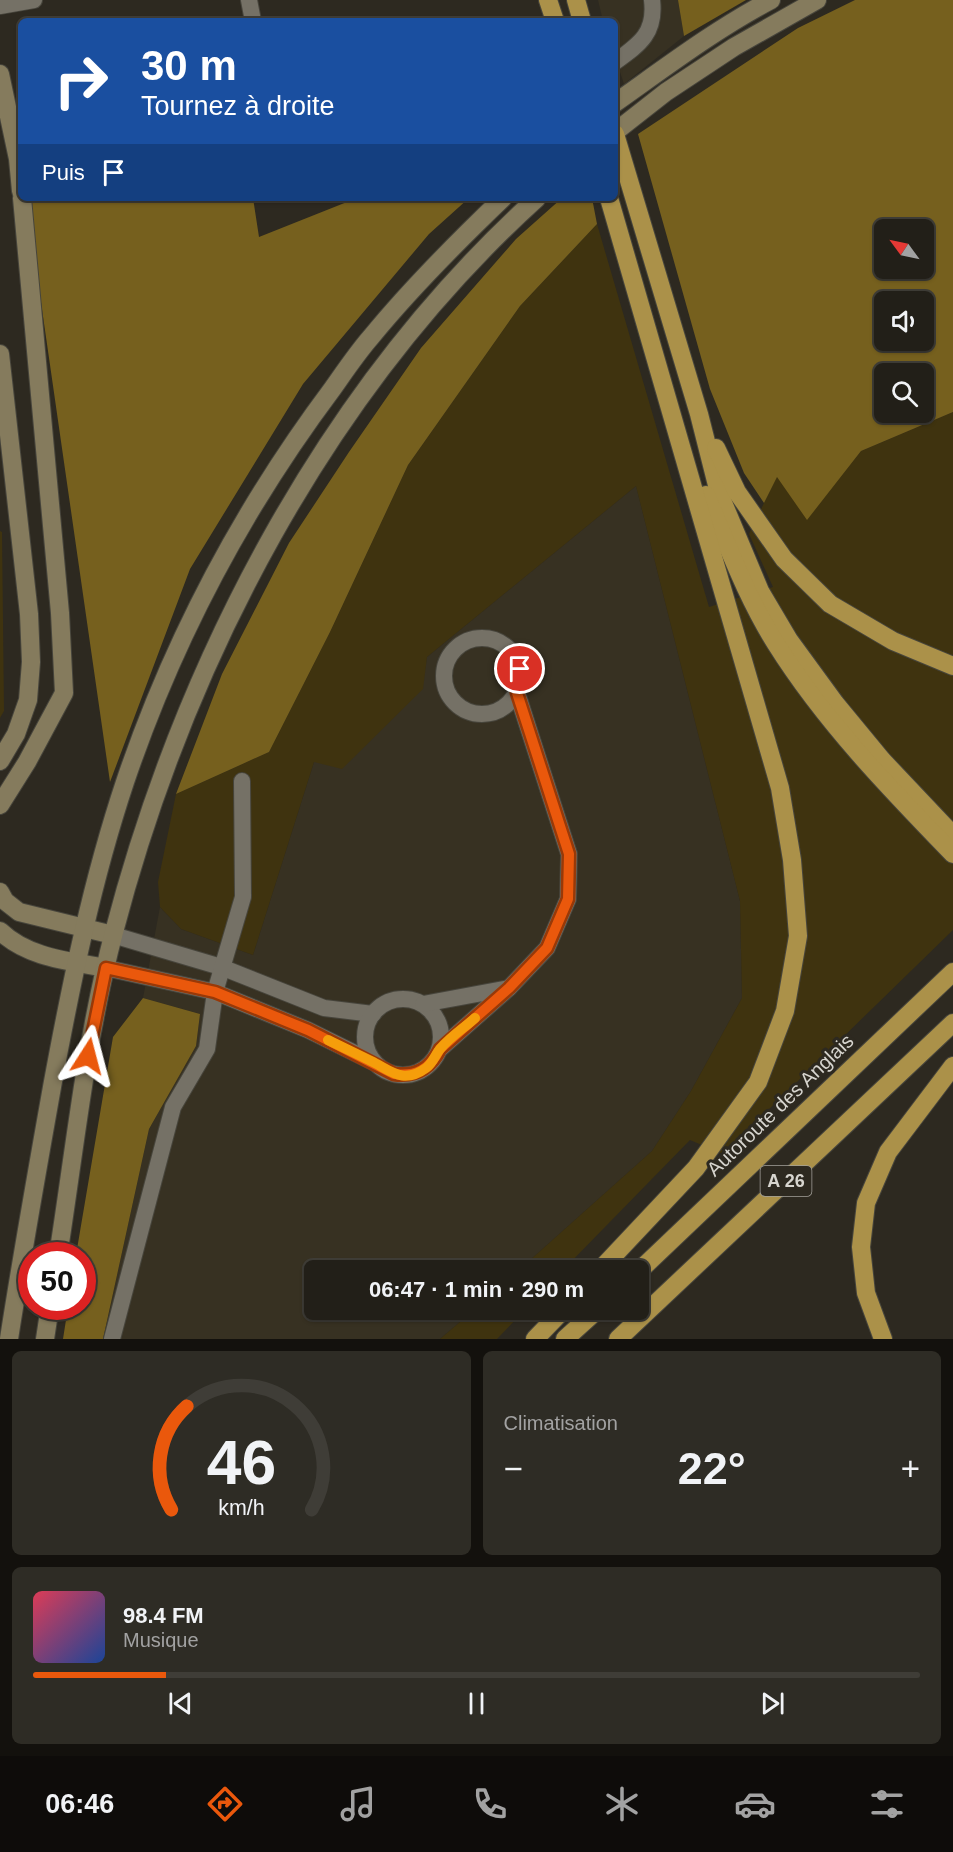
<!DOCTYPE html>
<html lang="fr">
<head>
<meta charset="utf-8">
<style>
  body { margin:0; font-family:Arial,sans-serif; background:#2e2c25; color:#f1f3f6; height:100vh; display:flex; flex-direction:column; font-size:22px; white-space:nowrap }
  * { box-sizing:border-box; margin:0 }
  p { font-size:20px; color:#a2a2a2 }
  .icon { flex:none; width:33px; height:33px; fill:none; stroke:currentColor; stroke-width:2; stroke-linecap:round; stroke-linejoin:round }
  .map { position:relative; height:1339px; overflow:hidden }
  .sheet { display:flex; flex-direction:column; gap:12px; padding:12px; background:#13110d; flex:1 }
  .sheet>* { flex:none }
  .banner { position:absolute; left:18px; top:18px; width:600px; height:183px; border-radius:9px; box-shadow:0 2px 4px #0004,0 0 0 2px #3f3d37; background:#1a4fa0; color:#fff; overflow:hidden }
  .needle { width:39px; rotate:303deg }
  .controls { position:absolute; left:874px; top:219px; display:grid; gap:12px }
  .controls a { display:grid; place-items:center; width:60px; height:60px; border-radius:9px; background:#221f18; box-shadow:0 2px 4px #0004,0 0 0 2px #3f3d37; font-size:30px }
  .speed { position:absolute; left:18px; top:1242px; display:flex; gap:12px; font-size:30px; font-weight:700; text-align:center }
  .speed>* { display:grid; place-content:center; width:78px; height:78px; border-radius:50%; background:#221f18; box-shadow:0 2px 4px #0004,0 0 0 2px #3f3d37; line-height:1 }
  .speed .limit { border:9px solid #d22; background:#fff; color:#111 }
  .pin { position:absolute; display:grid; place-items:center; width:51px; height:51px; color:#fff; margin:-26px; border:3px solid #fff; border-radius:50%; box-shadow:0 2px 6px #0007 }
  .me { position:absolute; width:66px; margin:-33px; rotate:9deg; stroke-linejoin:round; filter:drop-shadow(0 0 4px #0008) }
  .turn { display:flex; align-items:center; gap:21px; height:126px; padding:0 24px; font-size:27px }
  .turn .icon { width:78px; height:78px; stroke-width:2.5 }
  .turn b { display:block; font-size:42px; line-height:51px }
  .then { display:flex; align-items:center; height:57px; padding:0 24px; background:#0003; gap:12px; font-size:22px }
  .big { font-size:45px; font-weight:700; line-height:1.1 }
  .sheet .tile { flex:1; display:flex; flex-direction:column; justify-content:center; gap:9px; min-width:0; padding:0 21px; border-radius:9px; background:#2e2c25 }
  .sheet .dial { align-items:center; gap:0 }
  .dial svg { height:156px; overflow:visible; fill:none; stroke:#3f3d37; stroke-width:7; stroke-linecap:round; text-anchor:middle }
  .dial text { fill:#f1f3f6; stroke:none }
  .song { display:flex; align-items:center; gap:18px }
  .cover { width:72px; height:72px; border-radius:9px; background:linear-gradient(135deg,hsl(350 70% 55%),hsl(220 70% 35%)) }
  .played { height:6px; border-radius:3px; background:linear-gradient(90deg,#ea580c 15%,#3f3d37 15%) }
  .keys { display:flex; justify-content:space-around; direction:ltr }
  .heat { display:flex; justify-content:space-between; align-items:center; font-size:33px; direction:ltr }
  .sheet .tiles { flex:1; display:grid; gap:12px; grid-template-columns:1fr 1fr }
  .tile:last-child { grid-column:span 2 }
  .trip { position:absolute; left:304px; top:1260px; width:345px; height:60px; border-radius:9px; background:#221f18; box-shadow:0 2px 4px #0004,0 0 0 2px #3f3d37; font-weight:700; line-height:60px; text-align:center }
  .menu { display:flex; height:96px; justify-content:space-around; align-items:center; background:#0e0c0a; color:#a2a2a2 }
  .menu .icon { width:42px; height:42px }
  .menu .on { color:#ea580c }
  .menu b { font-size:27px; color:#f1f3f6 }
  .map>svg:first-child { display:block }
</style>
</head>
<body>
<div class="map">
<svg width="953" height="1339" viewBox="0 0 953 1339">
  <rect width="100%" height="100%" fill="#2d2920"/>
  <g fill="#373122">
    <polygon points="598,0 678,0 684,36 624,84 615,57 615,21 603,21"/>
    <polygon points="636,486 740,901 742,998 691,1091 652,1151 519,1270 315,1270 315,1310 474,1310 440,1339 103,1339 149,1129 196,1046 200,1014 143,998 160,907 181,929 253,955 314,762 422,689 427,657"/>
  </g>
  <g fill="#3f330f">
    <polygon points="597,224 709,607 773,587 749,534 777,476 807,519 861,451 953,412 953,930 723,1154 690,1140 563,1270 519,1270 652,1151 691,1091 742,998 740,901 636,486 427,657 423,689 342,769 314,762 253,955 181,929 160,907 158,882 176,794 269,752 330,632 408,465 520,306"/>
    <polygon points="0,531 2,532 4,711 0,718"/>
    <polygon points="474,1310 525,1310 497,1339 440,1339"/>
  </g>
  <g fill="#76601e" fill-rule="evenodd">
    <polygon points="678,0 746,0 684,36"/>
    <path d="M 855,0 L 953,0 L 953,412 L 861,451 L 807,520 L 777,477 L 764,503 L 744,473 L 710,389 L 638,134 L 798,28 ZM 885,230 L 924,230 L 924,268 L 885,268 ZM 885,302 L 924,302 L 924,340 L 885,340 ZM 885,374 L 924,374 L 924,412 L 885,412 Z"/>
    <polygon points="26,198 253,198 259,237 357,198 469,198 429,234 303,384 190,569 110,782"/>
    <polygon points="562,198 592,198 597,224 520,306 408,465 330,632 269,752 176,794 222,674 289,543 349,452 421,348 516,239"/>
    <polygon points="143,998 200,1014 196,1046 149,1129 103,1339 63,1339 68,1307 82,1306 82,1256 76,1255 113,1037"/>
  </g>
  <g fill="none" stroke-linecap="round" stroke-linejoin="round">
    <defs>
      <g id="street">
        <polyline points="249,0 253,21"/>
        <polyline points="0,6 34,0"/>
        <path d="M 615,62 C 640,44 656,33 652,0"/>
        <circle cx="482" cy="676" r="38"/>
        <polyline points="113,935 221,967 324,1008 373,1014"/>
        <polyline points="106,968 215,992 308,1030 375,1063"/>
        <polyline points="509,988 547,948 568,899 569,854 517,693"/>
        <circle cx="403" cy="1037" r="38"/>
        <polyline points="423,1004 509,988 440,1049"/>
        <polyline points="112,1339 173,1107 207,1049 215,992 243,897 242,781"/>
      </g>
      <g id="secondary">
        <polyline points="0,74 18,159 21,191"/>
        <path d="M 615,103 C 666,67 716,29 771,0"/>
        <polyline points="615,132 666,92 734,47 817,0"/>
        <polyline points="0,354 29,614 31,662 28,700 16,734 0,761"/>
        <polyline points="0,805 27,762 64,693 60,613 22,198"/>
        <polyline points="0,892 5,901 19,912 113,935"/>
        <path d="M 0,931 C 28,958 70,961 106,968"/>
        <path d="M 58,1256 C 75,1148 86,1038 114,932 C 185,660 326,389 537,198"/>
        <path d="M 9,1339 C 22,1255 37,1171 52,1087 C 71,984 92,881 125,782 C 173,640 243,508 333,388 C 345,371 357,353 371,337 C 412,287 457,242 503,198"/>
        <polyline points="45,1339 50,1306"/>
      </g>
      <g id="highway">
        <polyline points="548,0 555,21"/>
        <polyline points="576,0 582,21"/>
        <polyline points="615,134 699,414 719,493 760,591 789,640 835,703 882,760 953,835"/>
        <polyline points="716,448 737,492 784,559 830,604 893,641 953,666"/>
        <path d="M 706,495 C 728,546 747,598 776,644 C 825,722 890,789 953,854"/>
        <polyline points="600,1270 696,1168 758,1082 785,1011 798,936 792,860 780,788 609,198"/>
        <polyline points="639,1271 953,972"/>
        <polyline points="535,1339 563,1310"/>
        <polyline points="565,1339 597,1310"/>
        <polyline points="618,1339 953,1023"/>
        <polyline points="883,1339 866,1293 861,1247 866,1203 888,1152 953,1066"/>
      </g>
    </defs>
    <use href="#street" stroke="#47453c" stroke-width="18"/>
    <use href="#secondary" stroke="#47453c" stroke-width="20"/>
    <use href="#highway" stroke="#47453c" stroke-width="20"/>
    <use href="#street" stroke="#757166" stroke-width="16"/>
    <use href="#secondary" stroke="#857b5d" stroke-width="18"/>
    <use href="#highway" stroke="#ab9149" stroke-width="18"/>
  </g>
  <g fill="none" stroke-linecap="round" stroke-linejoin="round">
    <defs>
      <path id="route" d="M 88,1056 L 106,968 L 215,992 L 308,1030 L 394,1074 C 416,1077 430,1069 440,1049 L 509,988 L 547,948 L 568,899 L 569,854 L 517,693 L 520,681 L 520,669"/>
    </defs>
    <use href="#route" stroke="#983908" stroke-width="15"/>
    <use href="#route" stroke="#ea580c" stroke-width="10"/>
    <path stroke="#f59e0b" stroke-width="10" d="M 328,1040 C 342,1047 357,1054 371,1061 C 390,1070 403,1085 426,1068 C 433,1063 435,1055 440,1049 C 450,1037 464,1028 475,1018"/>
  </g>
  <g text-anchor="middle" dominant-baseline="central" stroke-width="6" stroke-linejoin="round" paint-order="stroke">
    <rect fill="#2d2920" stroke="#a4a19a" stroke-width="1.5" x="760.5" y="1166" width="51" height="30" rx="4.5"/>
    <g font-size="18" font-weight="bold" fill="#d7d5cf">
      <text x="786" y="1181">A 26</text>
    </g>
    <g font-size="20" fill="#d7d5cf" stroke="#2d2920">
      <text transform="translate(780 1105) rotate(-44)">Autoroute des Anglais</text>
    </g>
  </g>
</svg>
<div class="controls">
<a><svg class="needle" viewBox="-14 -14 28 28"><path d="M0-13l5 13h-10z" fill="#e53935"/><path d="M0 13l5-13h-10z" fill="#a2a2a2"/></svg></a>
<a><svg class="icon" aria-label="sound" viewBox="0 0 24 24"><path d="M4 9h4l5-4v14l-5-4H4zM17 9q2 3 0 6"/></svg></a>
<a><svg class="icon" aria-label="search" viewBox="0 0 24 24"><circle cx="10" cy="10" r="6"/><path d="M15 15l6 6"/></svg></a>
</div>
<div class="speed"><div class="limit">50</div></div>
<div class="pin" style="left:520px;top:669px;background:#d93025"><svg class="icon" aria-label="arrive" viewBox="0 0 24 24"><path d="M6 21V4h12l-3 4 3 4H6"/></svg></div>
<svg class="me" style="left:88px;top:1056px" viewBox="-20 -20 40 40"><path d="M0-17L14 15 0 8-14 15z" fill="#ea580c" stroke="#fff" stroke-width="4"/></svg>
<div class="trip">06:47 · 1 min · 290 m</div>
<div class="banner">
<div class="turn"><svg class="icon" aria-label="right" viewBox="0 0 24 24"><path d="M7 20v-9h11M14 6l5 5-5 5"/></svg><div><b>30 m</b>Tournez à droite</div></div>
<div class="then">Puis<svg class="icon" aria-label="arrive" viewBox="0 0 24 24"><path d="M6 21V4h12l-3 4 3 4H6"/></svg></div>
</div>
</div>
<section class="sheet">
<div class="tiles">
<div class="tile dial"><svg viewBox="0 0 100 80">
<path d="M14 69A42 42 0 1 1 86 69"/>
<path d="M14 69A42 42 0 0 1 22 16" stroke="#ea580c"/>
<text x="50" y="56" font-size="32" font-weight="700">46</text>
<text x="50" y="72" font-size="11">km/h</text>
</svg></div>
<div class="tile"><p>Climatisation</p>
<div class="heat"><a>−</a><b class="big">22°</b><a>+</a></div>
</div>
<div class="tile">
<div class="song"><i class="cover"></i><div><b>98.4 FM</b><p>Musique</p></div></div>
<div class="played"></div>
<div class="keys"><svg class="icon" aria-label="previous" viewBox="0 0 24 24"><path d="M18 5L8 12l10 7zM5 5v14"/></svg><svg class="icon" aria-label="pause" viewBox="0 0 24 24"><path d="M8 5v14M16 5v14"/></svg><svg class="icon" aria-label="next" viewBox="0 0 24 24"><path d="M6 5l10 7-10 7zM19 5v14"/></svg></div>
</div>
</div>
</section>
<nav class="menu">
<b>06:46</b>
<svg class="icon on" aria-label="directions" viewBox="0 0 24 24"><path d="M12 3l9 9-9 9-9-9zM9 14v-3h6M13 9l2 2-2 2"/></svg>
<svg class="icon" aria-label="music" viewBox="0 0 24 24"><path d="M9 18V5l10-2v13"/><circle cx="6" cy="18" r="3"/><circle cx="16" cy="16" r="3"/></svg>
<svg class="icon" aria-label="phone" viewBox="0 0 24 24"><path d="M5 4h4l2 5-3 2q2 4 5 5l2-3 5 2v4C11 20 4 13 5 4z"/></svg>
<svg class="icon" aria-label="climate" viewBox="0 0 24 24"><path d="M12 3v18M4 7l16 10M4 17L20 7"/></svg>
<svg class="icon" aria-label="car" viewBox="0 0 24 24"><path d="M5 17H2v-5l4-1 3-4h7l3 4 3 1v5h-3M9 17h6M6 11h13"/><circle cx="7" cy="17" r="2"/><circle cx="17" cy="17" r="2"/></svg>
<svg class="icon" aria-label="filters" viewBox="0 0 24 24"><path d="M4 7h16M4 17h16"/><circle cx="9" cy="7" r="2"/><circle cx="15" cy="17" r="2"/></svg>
</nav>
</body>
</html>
